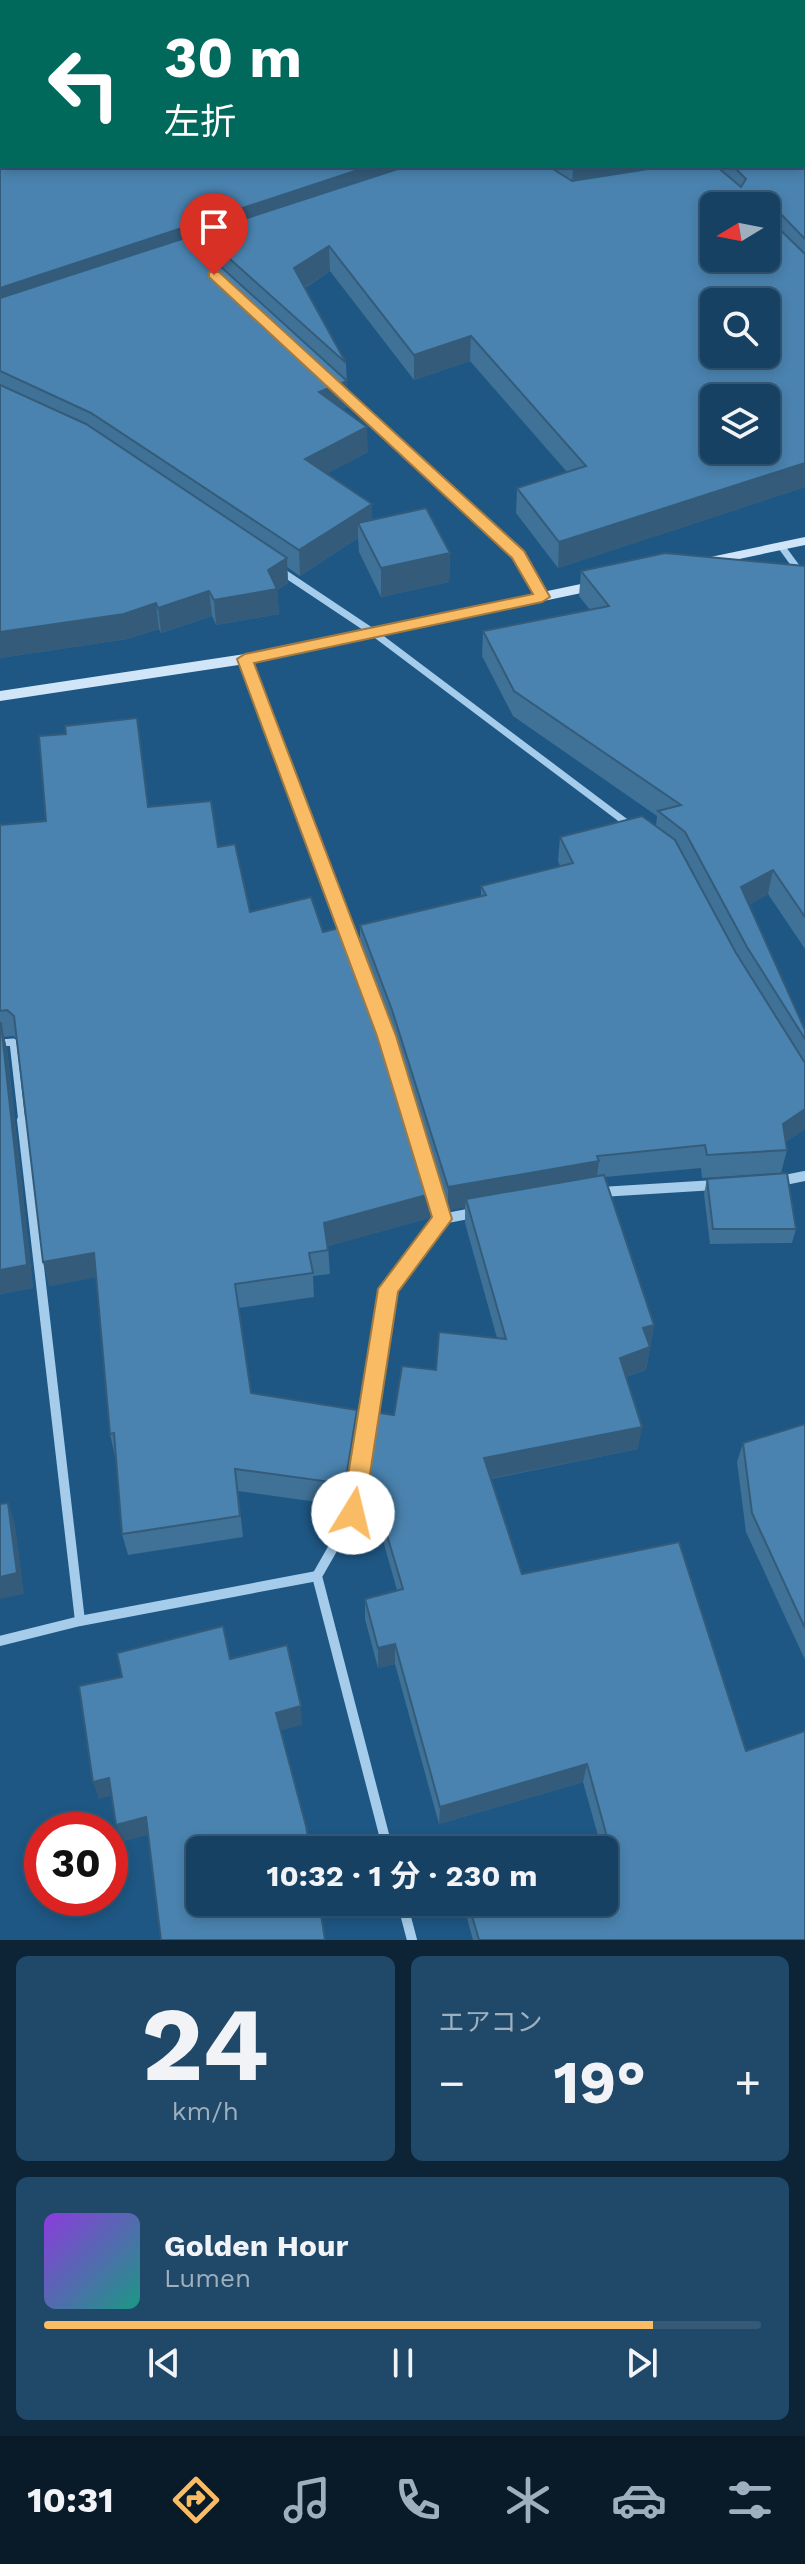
<!DOCTYPE html>
<html lang="ja">
<head>
<meta charset="utf-8">
<style>
  body { margin:0; font-family:"Work Sans","Noto Sans JP",sans-serif; background:#1f4869; color:#f1f3f6; height:100vh; display:flex; flex-direction:column; font-size:30px; white-space:nowrap }
  * { box-sizing:border-box; margin:0 }
  p { font-size:26px; color:#9eafbe }
  .icon { flex:none; width:44px; height:44px; fill:none; stroke:currentColor; stroke-width:2; stroke-linecap:round; stroke-linejoin:round }
  .map { position:relative; height:1940px; overflow:hidden }
  .sheet { display:flex; flex-direction:column; gap:16px; padding:16px; background:#0c2436; flex:1 }
  .sheet>* { flex:none }
  .hud { position:absolute; left:0px; top:0px; width:806px; height:168px; box-shadow:0 4px 12px #0003,0 0 0 2px #355a78; background:#00695c; color:#fff; overflow:hidden }
  .needle { width:52px; rotate:260deg }
  .tools { position:absolute; left:700px; top:192px; display:grid; gap:16px }
  .tools a { display:grid; place-items:center; width:80px; height:80px; border-radius:12px; background:#164163; box-shadow:0 4px 12px #0003,0 0 0 2px #355a78; font-size:40px }
  .speed { position:absolute; left:24px; top:1812px; display:flex; gap:16px; font-size:40px; font-weight:700; text-align:center }
  .speed>* { display:grid; place-content:center; width:104px; height:104px; border-radius:50%; background:#164163; box-shadow:0 4px 12px #0003,0 0 0 2px #355a78; line-height:1 }
  .speed .limit { border:12px solid #d22; background:#fff; color:#111 }
  .pin { position:absolute; display:grid; place-items:center; width:68px; height:68px; color:#fff; margin:-82px -34px; border-radius:50% 50% 50% 0; rotate:-45deg; box-shadow:0 0 8px #0007 }
  .pin .icon { rotate:45deg }
  .me { position:absolute; width:88px; margin:-44px; rotate:9deg; stroke-linejoin:round; filter:drop-shadow(0 0 6px #0008) }
  .turn { display:flex; align-items:center; gap:28px; height:168px; padding:0 32px; font-size:36px }
  .turn .icon { width:104px; height:104px; stroke-width:2.5 }
  .turn b { display:block; font-size:56px; line-height:68px }
  .big { font-size:60px; font-weight:700; line-height:1.1 }
  .sheet .tile { flex:1; display:flex; flex-direction:column; justify-content:center; gap:12px; min-width:0; padding:0 28px; border-radius:12px; background:#1f4869 }
  .sheet .dial { align-items:center; gap:0 }
  .dial b { font-size:104px; line-height:1 }
  .song { display:flex; align-items:center; gap:24px }
  .cover { width:96px; height:96px; border-radius:12px; background:linear-gradient(135deg,hsl(270 70% 55%),hsl(170 70% 35%)) }
  .played { height:8px; border-radius:4px; background:linear-gradient(90deg,#f9bc64 85%,#355a78 85%) }
  .keys { display:flex; justify-content:space-around; direction:ltr }
  .heat { display:flex; justify-content:space-between; align-items:center; font-size:44px; direction:ltr }
  .sheet .tiles { flex:1; display:grid; gap:16px; grid-template-columns:1fr 1fr }
  .tile:last-child { grid-column:span 2 }
  .trip { position:absolute; left:186px; top:1836px; width:432px; height:80px; border-radius:12px; background:#164163; box-shadow:0 4px 12px #0003,0 0 0 2px #355a78; font-weight:700; line-height:80px; text-align:center }
  .dock { display:flex; height:128px; justify-content:space-around; align-items:center; background:#091a28; color:#9eafbe }
  .dock .icon { width:56px; height:56px }
  .dock .on { color:#f9bc64 }
  .dock b { font-size:36px; color:#f1f3f6 }
  .map>svg:first-child { display:block }
</style>
</head>
<body>
<div class="map">
<svg width="805" height="1940" viewBox="0 0 805 1940">
  <rect width="100%" height="100%" fill="#1e5784"/>
  <g fill="none" stroke-linecap="round" stroke-linejoin="round">
    <polyline stroke="#a5ccea" stroke-width="6" points="341,389 448,489"/>
    <g stroke="#a5ccea" stroke-width="7">
      <polyline points="446,487 518,555 542,597"/>
      <polyline points="781,546 805,579"/>
      <polyline points="281,571 374,633 632,827"/>
      <polyline points="245,659 349,936"/>
      <polyline points="0,1043 13,1042 22,1122"/>
      <polyline points="399,1077 413,1122"/>
    </g>
    <g stroke="#a5ccea" stroke-width="10">
      <polyline points="22,1120 80,1621"/>
      <polyline points="780,1181 805,1176"/>
      <polyline points="601,1192 715,1185"/>
      <polyline points="442,1219 473,1213"/>
      <polyline points="0,1641 80,1621 317,1576"/>
      <polyline points="388,1850 317,1576 353,1513 388,1289 442,1219 412,1120"/>
      <polyline points="402,1902 412,1940"/>
    </g>
    <g fill="#d0e6f8" fill-rule="evenodd">
      <polygon points="805,537 805,545 701,567 694,563 701,559"/>
      <polygon points="600,580 605,582 605,588 245,664 0,701 0,691 245,654"/>
    </g>
  </g>
  <g fill="#407196" fill-rule="evenodd">
    <path d="M 0,0 L 805,0 L 805,487 L 558,568 L 516,513 L 517,488 L 567,472 L 470,361 L 414,380 L 330,271 L 305,288 L 346,363 L 348,406 L 342,409 L 368,452 L 326,474 L 372,520 L 450,553 L 449,582 L 381,597 L 359,552 L 358,538 L 300,576 L 287,567 L 288,583 L 277,590 L 279,614 L 216,625 L 212,616 L 161,633 L 159,629 L 127,639 L 0,658 ZM 804,2 L 804,166 L 2,166 ZM 766,206 L 766,258 L 714,258 Z"/>
    <polygon points="805,566 805,949 768,894 749,905 805,1030 805,1129 785,1142 787,1150 781,1173 702,1178 701,1168 605,1177 654,1325 646,1370 626,1377 638,1449 491,1479 522,1574 805,1940 473,1940 467,1918 468,1902 605,1861 604,1850 602,1850 583,1782 439,1824 395,1664 378,1668 365,1619 365,1599 397,1590 374,1509 362,1508 361,1486 394,1415 436,1370 497,1338 465,1223 465,1207 448,1210 392,1034 360,949 360,925 481,896 481,886 560,866 558,861 560,837 656,826 657,816 513,716 482,656 483,631 590,610 579,596 581,571"/>
    <polygon points="148,807 218,847 250,912 323,932 434,1193 433,1217 328,1246 330,1274 313,1276 314,1297 238,1308 251,1393 357,1410 358,1432 346,1506 238,1491 243,1537 128,1555 122,1534 116,1456 115,1456 110,1434 96,1277 49,1286 16,1038 13,1036 4,1037 7,1049 33,1288 0,1294 0,825 46,821"/>
    <polygon points="707,1179 796,1229 792,1243 710,1244 704,1194"/>
    <polygon points="805,1424 805,1660 746,1532 737,1462 743,1443"/>
  </g>
  <g fill="#345c7a">
    <polygon points="370,166 444,166 201,233 203,247 0,314 0,288"/>
    <polygon points="594,166 722,166 722,171 571,194 573,169"/>
    <polygon points="329,246 330,271 296,293 294,268"/>
    <polygon points="471,336 470,361 414,380 414,355"/>
    <polygon points="347,381 348,406 320,417 319,392"/>
    <polygon points="367,427 368,452 306,485 305,459"/>
    <polygon points="805,463 805,487 558,568 559,542"/>
    <polygon points="372,504 372,529 358,523 358,538 300,576 299,550"/>
    <polygon points="450,553 449,582 381,597 381,568"/>
    <polygon points="287,558 288,583 277,590 279,614 216,625 214,600"/>
    <polygon points="209,591 212,616 161,633 158,608"/>
    <polygon points="156,603 159,629 127,639 0,658 0,632"/>
    <polygon points="773,870 768,894 737,912 741,887"/>
    <polygon points="1,1023 7,1049 33,1288 0,1294"/>
    <polygon points="805,1109 805,1129 777,1147 783,1124"/>
    <polygon points="599,1161 596,1184 466,1199 465,1207 448,1210 448,1187"/>
    <polygon points="434,1193 433,1217 325,1247 324,1223"/>
    <polygon points="94,1253 99,1277 49,1286 43,1262"/>
    <polygon points="654,1325 646,1370 616,1381 620,1358 643,1328"/>
    <polygon points="357,1410 358,1432 346,1506 345,1484"/>
    <polygon points="642,1427 638,1449 483,1480 484,1458"/>
    <polygon points="8,1503 15,1524 24,1594 0,1599 0,1577"/>
    <polygon points="395,1644 395,1664 378,1668 378,1648"/>
    <polygon points="301,1706 302,1725 279,1731 276,1713"/>
    <polygon points="587,1764 583,1782 439,1824 440,1807"/>
    <polygon points="109,1778 114,1795 99,1799 93,1782"/>
    <polygon points="146,1817 151,1834 121,1842 116,1825"/>
  </g>
  <g fill="#4a83af" stroke="#345c7a" stroke-width="2" fill-rule="evenodd">
    <path d="M 0,0 L 805,0 L 805,239 L 774,207 L 714,206 L 714,258 L 766,258 L 766,216 L 805,254 L 805,463 L 559,542 L 517,488 L 586,466 L 471,336 L 414,355 L 329,246 L 294,268 L 346,363 L 201,233 L 407,166 L 548,166 L 572,181 L 667,166 L 716,166 L 741,187 L 746,179 L 733,166 L 804,166 L 804,2 L 2,2 L 2,166 L 370,166 L 0,288 ZM 714,302 L 766,302 L 766,354 L 714,354 ZM 714,398 L 766,398 L 766,450 L 714,450 Z"/>
    <polygon points="568,166 594,166 573,169"/>
    <polygon points="188,237 347,381 319,392 367,427 305,459 372,504 299,550 91,413 0,371 0,298"/>
    <polygon points="0,385 86,424 287,558 268,570 277,589 214,600 209,591 158,608 156,603 124,614 0,632"/>
    <polygon points="426,508 450,553 381,568 358,523"/>
    <polygon points="665,553 805,566 805,917 773,870 741,887 805,1030 805,1039 747,947 685,832 658,811 681,805 514,691 483,631 609,606 581,571"/>
    <polygon points="137,718 148,807 211,801 218,847 235,844 250,912 311,897 323,932 347,926 379,1013 434,1193 324,1223 328,1250 309,1253 313,1273 235,1284 251,1393 357,1410 345,1484 235,1469 240,1516 122,1534 114,1433 110,1434 94,1253 43,1262 14,1016 7,1010 0,1011 0,825 46,821 39,736 66,734 65,726"/>
    <polygon points="642,816 675,840 736,953 805,1063 805,1109 783,1124 787,1150 707,1155 705,1145 597,1156 599,1161 448,1187 392,1010 360,925 486,895 481,886 573,863 560,837"/>
    <polygon points="0,1023 1,1023 27,1265 0,1270"/>
    <polygon points="787,1173 796,1229 713,1229 707,1179"/>
    <polygon points="604,1175 654,1325 643,1328 650,1347 620,1358 642,1427 484,1458 522,1574 679,1542 746,1751 805,1731 805,1940 479,1940 468,1902 604,1902 604,1862 613,1859 587,1764 440,1807 395,1644 378,1648 365,1599 403,1589 373,1488 361,1486 373,1412 394,1415 402,1366 436,1370 439,1332 506,1339 466,1199"/>
    <polygon points="805,1424 805,1628 752,1513 743,1443"/>
    <polygon points="8,1503 17,1573 0,1577 0,1504"/>
    <polygon points="223,1626 230,1659 287,1645 301,1706 276,1713 306,1826 310,1850 200,1850 200,1902 319,1902 325,1940 161,1940 146,1817 116,1825 109,1778 93,1782 79,1686 122,1677 117,1653"/>
  </g>
  <polygon fill="#f9bc64" stroke="#a27a41" stroke-width="2" points="209,272 219,272 524,551 550,597 542,602 254,663 396,1036 452,1219 398,1292 364,1513 360,1520 353,1523 345,1520 342,1513 378,1289 432,1217 377,1036 237,659 245,654 533,594 512,558 209,277"/>
</svg>
<div class="tools">
<a><svg class="needle" viewBox="-14 -14 28 28"><path d="M0-13l5 13h-10z" fill="#e53935"/><path d="M0 13l5-13h-10z" fill="#9eafbe"/></svg></a>
<a><svg class="icon" aria-label="search" viewBox="0 0 24 24"><circle cx="10" cy="10" r="6"/><path d="M15 15l6 6"/></svg></a>
<a><svg class="icon" aria-label="layers" viewBox="0 0 24 24"><path d="M12 4l9 5-9 5-9-5zM3 14l9 5 9-5"/></svg></a>
</div>
<div class="speed"><div class="limit">30</div></div>
<div class="pin" style="left:214px;top:275px;background:#d93025"><svg class="icon" aria-label="arrive" viewBox="0 0 24 24"><path d="M6 21V4h12l-3 4 3 4H6"/></svg></div>
<svg class="me" style="left:353px;top:1513px" viewBox="-20 -20 40 40"><circle r="19" fill="#fff"/><path d="M0-13L10 11 0 6-10 11z" fill="#f9bc64"/></svg>
<div class="trip">10:32 · 1 分 · 230 m</div>
<div class="hud">
<div class="turn"><svg class="icon" aria-label="left" viewBox="0 0 24 24"><path d="M17 20v-9H6M10 6l-5 5 5 5"/></svg><div><b>30 m</b>左折</div></div>
</div>
</div>
<section class="sheet">
<div class="tiles">
<div class="tile dial"><b>24</b><p>km/h</p></div>
<div class="tile"><p>エアコン</p>
<div class="heat"><a>−</a><b class="big">19°</b><a>+</a></div>
</div>
<div class="tile">
<div class="song"><i class="cover"></i><div><b>Golden Hour</b><p>Lumen</p></div></div>
<div class="played"></div>
<div class="keys"><svg class="icon" aria-label="previous" viewBox="0 0 24 24"><path d="M18 5L8 12l10 7zM5 5v14"/></svg><svg class="icon" aria-label="pause" viewBox="0 0 24 24"><path d="M8 5v14M16 5v14"/></svg><svg class="icon" aria-label="next" viewBox="0 0 24 24"><path d="M6 5l10 7-10 7zM19 5v14"/></svg></div>
</div>
</div>
</section>
<nav class="dock">
<b>10:31</b>
<svg class="icon on" aria-label="directions" viewBox="0 0 24 24"><path d="M12 3l9 9-9 9-9-9zM9 14v-3h6M13 9l2 2-2 2"/></svg>
<svg class="icon" aria-label="music" viewBox="0 0 24 24"><path d="M9 18V5l10-2v13"/><circle cx="6" cy="18" r="3"/><circle cx="16" cy="16" r="3"/></svg>
<svg class="icon" aria-label="phone" viewBox="0 0 24 24"><path d="M5 4h4l2 5-3 2q2 4 5 5l2-3 5 2v4C11 20 4 13 5 4z"/></svg>
<svg class="icon" aria-label="climate" viewBox="0 0 24 24"><path d="M12 3v18M4 7l16 10M4 17L20 7"/></svg>
<svg class="icon" aria-label="car" viewBox="0 0 24 24"><path d="M5 17H2v-5l4-1 3-4h7l3 4 3 1v5h-3M9 17h6M6 11h13"/><circle cx="7" cy="17" r="2"/><circle cx="17" cy="17" r="2"/></svg>
<svg class="icon" aria-label="filters" viewBox="0 0 24 24"><path d="M4 7h16M4 17h16"/><circle cx="9" cy="7" r="2"/><circle cx="15" cy="17" r="2"/></svg>
</nav>
</body>
</html>
